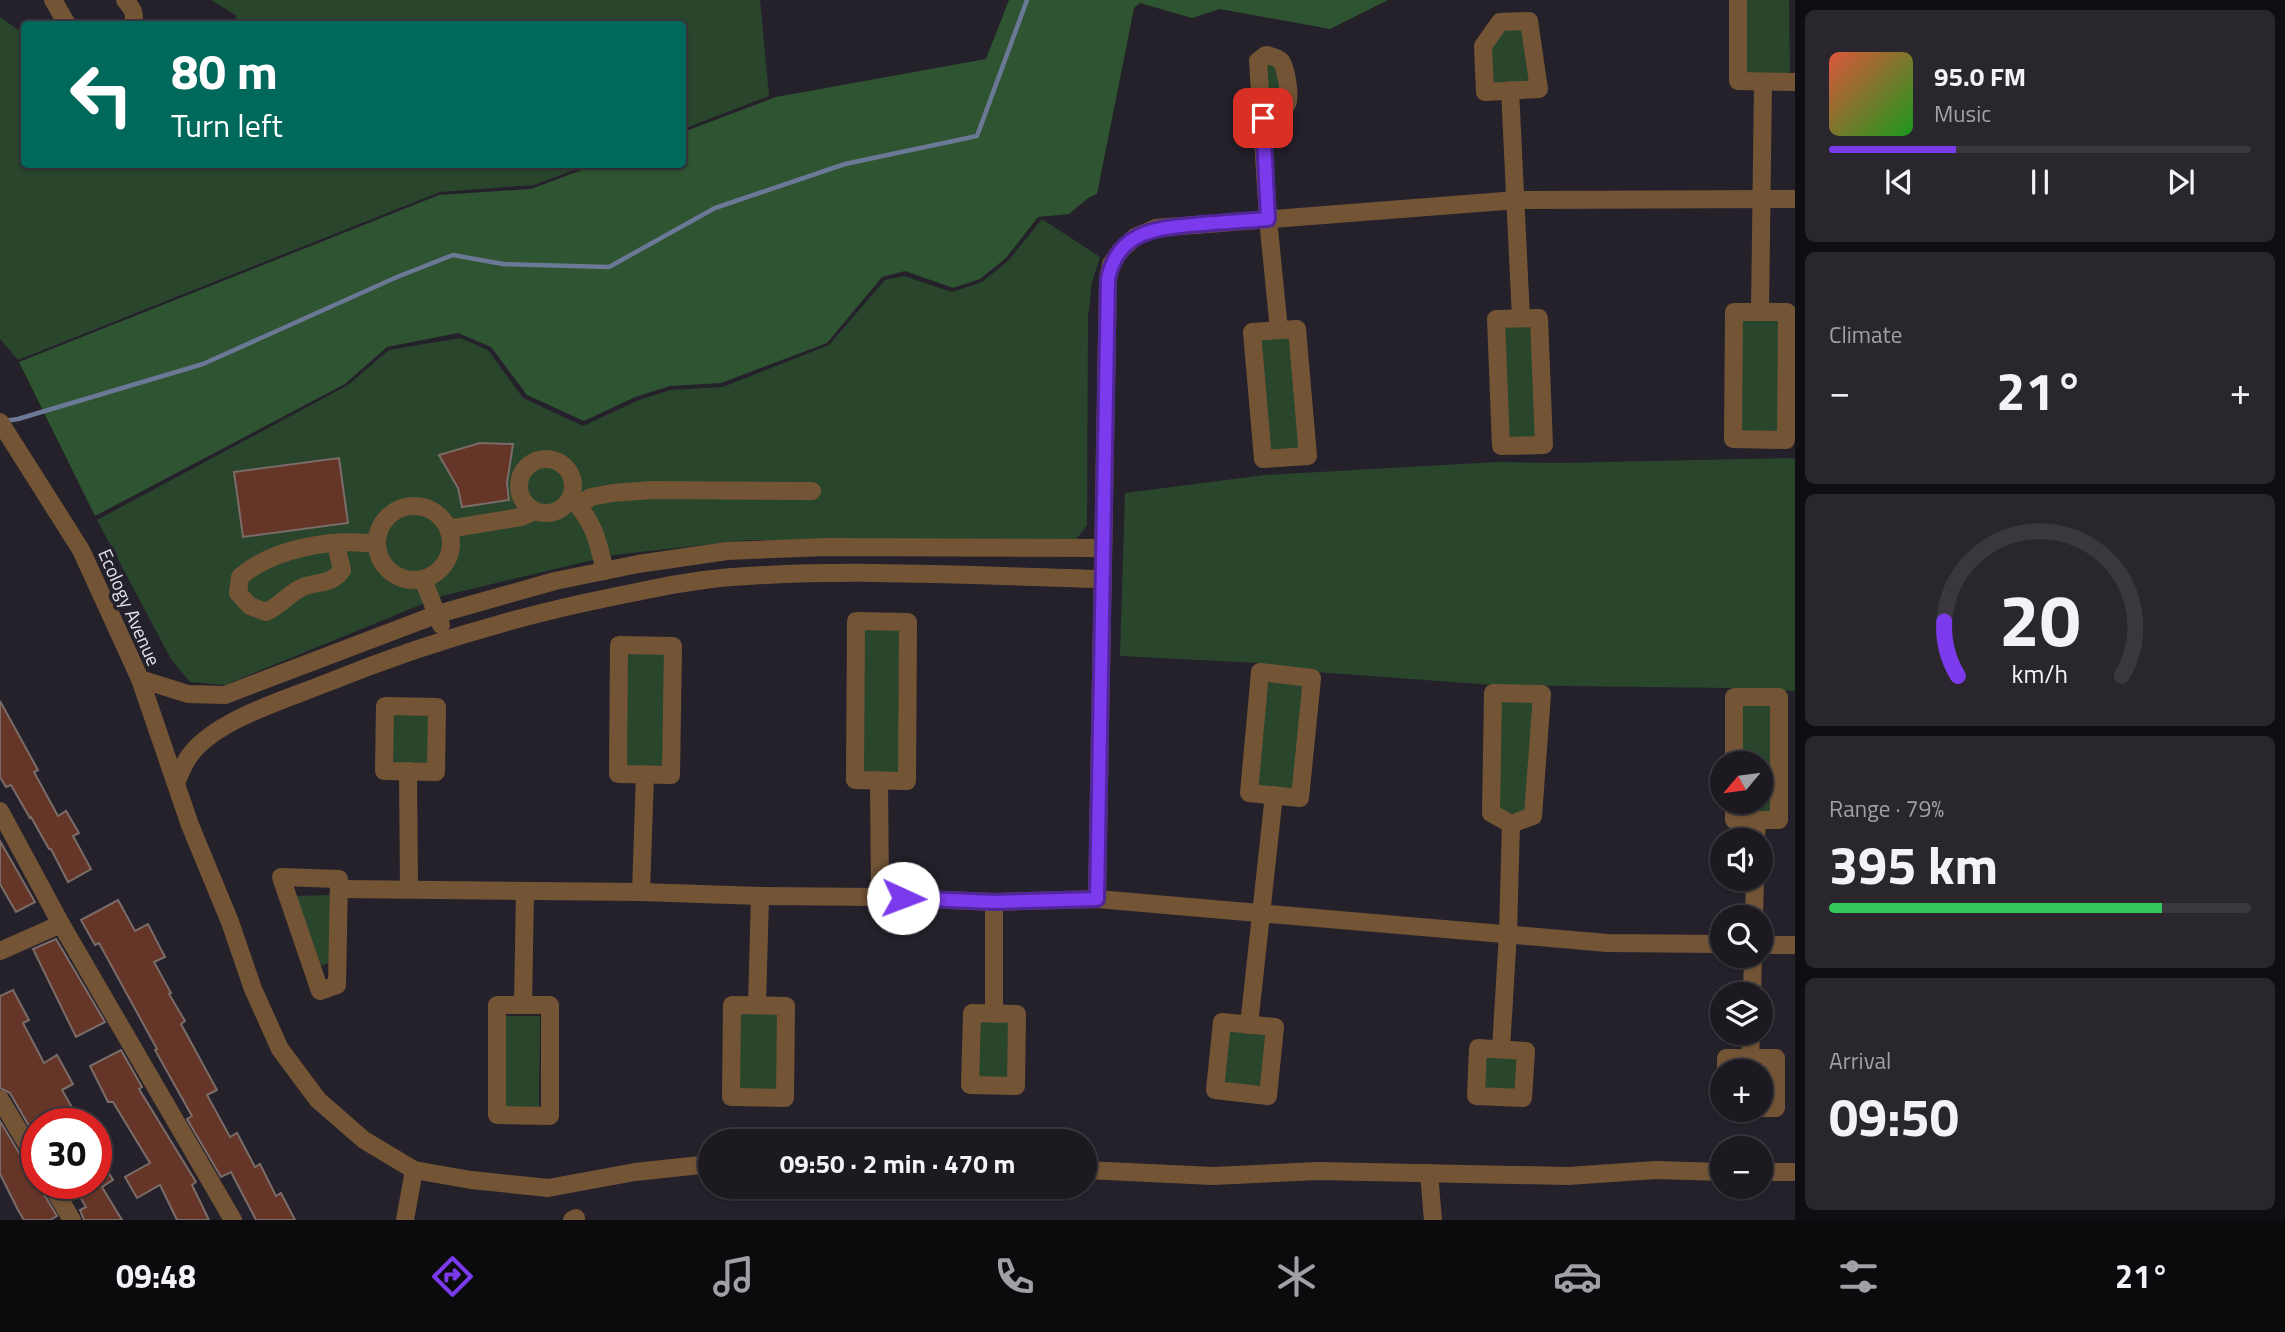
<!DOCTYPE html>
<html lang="en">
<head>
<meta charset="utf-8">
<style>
  body { margin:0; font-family:"Titillium Web",sans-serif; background:#29262d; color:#f1f3f6; height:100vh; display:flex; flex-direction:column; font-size:26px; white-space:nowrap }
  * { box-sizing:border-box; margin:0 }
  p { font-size:23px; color:#a0a0a5 }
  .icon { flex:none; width:38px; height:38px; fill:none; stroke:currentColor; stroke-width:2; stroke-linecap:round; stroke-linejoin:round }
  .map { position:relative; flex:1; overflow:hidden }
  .details { display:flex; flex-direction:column; gap:10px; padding:10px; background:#0f0e12; width:490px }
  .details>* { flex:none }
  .top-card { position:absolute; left:21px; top:21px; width:665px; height:147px; border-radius:7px; box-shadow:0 2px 5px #0004,0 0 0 2px #3a383e; background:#00695c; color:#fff; overflow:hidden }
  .needle { width:46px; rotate:241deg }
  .buttons { position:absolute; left:1710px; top:751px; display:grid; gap:14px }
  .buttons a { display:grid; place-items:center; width:63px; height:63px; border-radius:50%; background:#1c1920; box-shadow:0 2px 5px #0004,0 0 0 2px #3a383e; font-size:35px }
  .speed { position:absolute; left:21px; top:1108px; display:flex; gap:14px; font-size:35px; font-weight:700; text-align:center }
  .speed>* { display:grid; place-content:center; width:91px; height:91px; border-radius:50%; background:#1c1920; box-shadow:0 2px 5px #0004,0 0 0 2px #3a383e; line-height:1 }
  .speed .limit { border:10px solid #d22; background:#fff; color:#111 }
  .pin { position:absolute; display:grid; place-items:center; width:60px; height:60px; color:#fff; margin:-30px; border-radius:14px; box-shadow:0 4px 10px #0006 }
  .me { position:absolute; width:77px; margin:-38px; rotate:92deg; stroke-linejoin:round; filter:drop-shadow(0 0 5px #0008) }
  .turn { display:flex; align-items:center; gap:24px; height:147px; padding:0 35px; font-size:32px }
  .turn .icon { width:91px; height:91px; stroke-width:2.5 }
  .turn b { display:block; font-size:49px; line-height:60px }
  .big { font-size:52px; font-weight:700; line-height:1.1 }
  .details .tile { flex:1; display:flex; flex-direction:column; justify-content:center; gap:10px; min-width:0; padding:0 24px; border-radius:10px; background:#29262d }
  .details .dial { align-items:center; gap:0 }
  .dial svg { height:182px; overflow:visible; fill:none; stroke:#3a383e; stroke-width:7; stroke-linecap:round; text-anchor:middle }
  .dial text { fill:#f1f3f6; stroke:none }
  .song { display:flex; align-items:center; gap:21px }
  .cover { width:84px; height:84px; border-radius:10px; background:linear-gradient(135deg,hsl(10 70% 55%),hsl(120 70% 35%)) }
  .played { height:7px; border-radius:4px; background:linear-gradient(90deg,#7c3aed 30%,#3a383e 30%) }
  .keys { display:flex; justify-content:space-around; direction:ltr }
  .heat { display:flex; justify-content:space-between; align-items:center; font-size:38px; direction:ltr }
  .charge { height:10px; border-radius:5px; background:linear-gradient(90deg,#34c759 79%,#3a383e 0) }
  .trip { position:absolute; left:698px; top:1129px; width:399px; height:70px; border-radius:35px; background:#1c1920; box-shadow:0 2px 5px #0004,0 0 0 2px #3a383e; font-weight:700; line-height:70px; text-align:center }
  .tabs { display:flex; height:112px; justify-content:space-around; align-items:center; background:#0b0a0d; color:#a0a0a5 }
  .tabs .icon { width:49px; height:49px }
  .tabs .current { color:#7c3aed }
  .tabs b { font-size:32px; color:#f1f3f6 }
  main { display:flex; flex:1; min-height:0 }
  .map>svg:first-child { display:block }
</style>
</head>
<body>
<main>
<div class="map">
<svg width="1795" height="1220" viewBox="0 0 1795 1220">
  <rect width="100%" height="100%" fill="#25212b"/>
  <g fill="#29452c">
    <polygon points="211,0 760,0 769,96 683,129 682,24 232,24 237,16"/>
    <polygon points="1745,0 1789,0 1790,77 1744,73"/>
    <polygon points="0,17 24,34 24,164 588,165 534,185 440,192 18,360 0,339"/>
    <polygon points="1525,25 1535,85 1488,88 1488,48 1502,26"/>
    <polygon points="1265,59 1276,61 1284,102 1265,114"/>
    <polygon points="1042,219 1100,257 1092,282 1088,317 1087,525 1075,541 747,540 614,555 442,596 225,685 190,682 171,659 97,520 348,385 389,350 460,338 488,350 523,398 583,426 639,400 670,390 723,387 829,345 885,280 904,276 952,292 982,282 1008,261"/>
    <polygon points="1782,316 1781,435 1740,433 1739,318"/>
    <polygon points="1536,320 1540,442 1503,443 1500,322"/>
    <polygon points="1294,332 1305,454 1266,456 1255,336"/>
    <polygon points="1795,458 1795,691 1732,688 1493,685 1316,672 1259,663 1120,656 1125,493 1265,475 1498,462 1559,463"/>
    <polygon points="904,626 903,776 860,775 861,627"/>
    <polygon points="624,652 664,652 665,767 626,767"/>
    <polygon points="1263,676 1307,681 1296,794 1253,790"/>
    <polygon points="1497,697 1539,697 1529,815 1494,811"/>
    <polygon points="1776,699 1776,817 1737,817 1737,802 1760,802 1760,763 1737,763 1737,700"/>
    <rect x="389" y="712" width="41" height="54"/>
    <polygon points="331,895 331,962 319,967 295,896"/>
    <polygon points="739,1010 779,1011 778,1089 738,1089"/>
    <polygon points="505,1016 540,1016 539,1108 504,1107"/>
    <rect x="973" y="1017" width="39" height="65"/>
    <polygon points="1224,1025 1272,1029 1266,1093 1218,1088"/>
    <polygon points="1481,1052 1521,1054 1520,1094 1479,1092"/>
    <polygon points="1729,1061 1773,1061 1773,1105 1761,1105 1760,1071 1730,1071"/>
  </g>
  <polygon fill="#2e5431" points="1009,0 1388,0 1330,29 1220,9 1192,18 1140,3 1134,8 1097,194 1088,198 1069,214 1038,217 1006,258 980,279 953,288 905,271 882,277 827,343 721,383 670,386 635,397 584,421 527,395 491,347 458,333 387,347 345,384 95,516 19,362 439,195 531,189 595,165 682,164 683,132 776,97 986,59"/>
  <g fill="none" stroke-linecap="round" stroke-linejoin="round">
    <polyline stroke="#6b7896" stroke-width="4.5" points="4,421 18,419 203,364 397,277 453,255 503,264 609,267 715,208 845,164 977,136 1027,0"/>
  </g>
  <g fill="#653528" stroke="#7a6c68" stroke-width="2">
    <polygon points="480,443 513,444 507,483 509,500 462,507 458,488 439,455"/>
    <polygon points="339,458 348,523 243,537 234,472"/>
    <polygon points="0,701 38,770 34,772 58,816 66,811 79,833 73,836 91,869 68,882 51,849 49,849 31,817 30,818 11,785 6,787 0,777"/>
    <polygon points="0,841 35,902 16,912 0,884"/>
    <polygon points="118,900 135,931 148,924 165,957 154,962 171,993 169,994 185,1021 181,1024 217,1090 207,1095 230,1137 237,1133 255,1167 260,1164 276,1196 281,1193 295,1220 256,1220 231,1172 221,1177 187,1119 192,1116 155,1050 157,1049 99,943 95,945 81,920"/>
    <polygon points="56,939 105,1022 76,1037 33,949"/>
    <polygon points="13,990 29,1020 23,1023 44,1063 57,1055 73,1084 62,1090 78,1118 69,1124 37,1124 37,1128 32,1131 10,1093 0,1088 0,996"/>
    <polygon points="121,1050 142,1087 139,1089 196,1182 192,1185 209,1220 177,1220 160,1185 137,1198 125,1177 150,1163 113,1102 108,1102 90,1066"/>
    <polygon points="0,1121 57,1216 50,1220 24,1220 18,1210 0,1174"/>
    <polygon points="96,1152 113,1180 102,1187 122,1220 84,1220 80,1210 86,1207 72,1183 96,1183"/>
  </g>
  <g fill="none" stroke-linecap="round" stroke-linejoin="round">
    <g stroke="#735536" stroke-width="18">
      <polyline points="53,0 67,24"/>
      <path d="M 125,0 C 132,8 136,13 133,24"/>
      <polyline points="1738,0 1738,81 1795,82"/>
      <polygon points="1529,21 1539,89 1485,92 1483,46 1500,22"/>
      <polyline points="1510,90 1521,318"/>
      <path d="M 1263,119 C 1270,115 1283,111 1287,104 C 1291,97 1286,68 1281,61 C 1277,57 1271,56 1266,55 L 1258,61 L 1268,219 L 1279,330"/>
      <polyline points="1760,311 1763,82"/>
      <polygon points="1734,312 1787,312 1786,440 1733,439"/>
      <polygon points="1539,318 1544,445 1501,446 1496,319"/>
      <polygon points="1297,329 1308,456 1263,459 1252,332"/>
      <polyline points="0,422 81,550 140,679 190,825 230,922 253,989 280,1049 318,1100 364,1140 414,1170 405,1220"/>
      <circle cx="546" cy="486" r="27"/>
      <path d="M 571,497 C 594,523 597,537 605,571"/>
      <polyline points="578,505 591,497 613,493 652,490 812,491"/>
      <circle cx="414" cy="543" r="37"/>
      <polyline points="448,529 521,517 535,511"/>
      <path d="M 336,545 L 342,570 C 332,585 318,581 303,587 C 289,593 280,606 266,612 L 250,606 L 238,593 L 240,577 C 273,548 333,538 376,544"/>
      <polyline points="423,579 441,625"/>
      <polygon points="856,621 908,622 907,781 855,780"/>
      <polygon points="619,645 673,646 671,775 618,774"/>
      <polygon points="1260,672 1312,678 1300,798 1249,793"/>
      <polyline points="140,679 188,694 225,695 438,614 555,581 638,564 727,551 825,547 1102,548"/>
      <polygon points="1493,693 1542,694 1533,816 1511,824 1491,813"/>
      <polygon points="385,706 437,707 436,772 384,771"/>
      <polyline points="408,771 409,889"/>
      <polyline points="879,780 880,897"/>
      <path d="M 176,783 C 180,774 184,763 190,755 C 216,720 284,700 324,684 C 417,646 513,617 612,597 C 651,589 692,580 732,577 C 855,568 979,576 1102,579"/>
      <polyline points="1734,802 1734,820 1779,820 1779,697 1734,697 1734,763"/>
      <polyline points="0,811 61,924 233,1220"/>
      <polyline points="1756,840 1757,820"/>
      <polygon points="281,877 339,879 337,985 320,991"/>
      <polyline points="339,889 641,892 760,896 880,897 994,902 1097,899 1607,943 1722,944"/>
      <polyline points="641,892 645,774"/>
      <polyline points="1097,899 1108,279 1111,264 1121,250 1135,237 1156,228 1517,200 1795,199"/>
      <polyline points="994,902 994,1014"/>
      <polyline points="1754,917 1755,878"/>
      <polyline points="1760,945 1795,945"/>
      <polyline points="0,951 61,924"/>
      <polyline points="1752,994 1753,956"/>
      <polygon points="497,1005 550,1005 550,1116 497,1115"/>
      <polyline points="523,1005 525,892"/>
      <polygon points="732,1005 786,1006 785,1098 731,1097"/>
      <polyline points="757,1005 760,896"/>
      <polygon points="972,1013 1017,1014 1016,1086 970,1085"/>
      <polygon points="1222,1022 1275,1027 1268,1096 1215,1090"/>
      <polyline points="1249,1025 1274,795"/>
      <polygon points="1478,1048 1526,1051 1523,1098 1476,1096"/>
      <polyline points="1501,1049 1508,933 1511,824"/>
      <polyline points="1750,1058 1751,1032"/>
      <polyline points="1726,1071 1726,1058 1776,1058 1776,1108 1760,1108"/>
      <polyline points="0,1099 37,1161"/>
      <polyline points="414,1170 471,1180 548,1188 635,1172 710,1164"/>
      <polyline points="1085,1170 1213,1176 1319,1171 1568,1176 1656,1170 1722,1172"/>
      <polyline points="1760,1172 1795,1172"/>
      <polyline points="1429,1173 1433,1220"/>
      <polyline points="50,1183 72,1220"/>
      <polyline points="572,1220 576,1218"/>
    </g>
  </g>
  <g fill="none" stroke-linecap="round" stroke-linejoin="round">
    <defs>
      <path id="route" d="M 903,898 L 994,902 L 1097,899 L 1108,279 C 1118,229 1159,228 1202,224 C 1224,222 1246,221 1268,219 L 1263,118"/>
    </defs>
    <use href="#route" stroke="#51269a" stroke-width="18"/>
    <use href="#route" stroke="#7c3aed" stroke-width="12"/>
  </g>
  <g text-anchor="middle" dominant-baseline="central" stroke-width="7" stroke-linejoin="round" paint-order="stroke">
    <g font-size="19" fill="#e6e4eb" stroke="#25212b">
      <text transform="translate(130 607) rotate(66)">Ecology Avenue</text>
    </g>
  </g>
</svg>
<div class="buttons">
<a><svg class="needle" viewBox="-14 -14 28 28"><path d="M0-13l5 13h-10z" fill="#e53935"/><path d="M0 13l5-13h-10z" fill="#a0a0a5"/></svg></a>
<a><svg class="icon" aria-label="sound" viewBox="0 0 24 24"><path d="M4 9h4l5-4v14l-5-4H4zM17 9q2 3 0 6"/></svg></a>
<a><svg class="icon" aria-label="search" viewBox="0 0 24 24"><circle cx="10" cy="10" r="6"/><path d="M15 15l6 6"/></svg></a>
<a><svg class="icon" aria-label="layers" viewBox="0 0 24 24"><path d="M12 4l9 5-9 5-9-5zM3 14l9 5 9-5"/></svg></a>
<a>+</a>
<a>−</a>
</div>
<div class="speed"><div class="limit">30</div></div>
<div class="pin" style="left:1263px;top:118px;background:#d93025"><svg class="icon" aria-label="arrive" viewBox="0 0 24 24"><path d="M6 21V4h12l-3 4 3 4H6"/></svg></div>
<svg class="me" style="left:903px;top:898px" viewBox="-20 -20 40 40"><circle r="19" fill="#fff"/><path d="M0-13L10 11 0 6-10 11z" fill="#7c3aed"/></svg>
<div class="trip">09:50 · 2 min · 470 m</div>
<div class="top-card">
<div class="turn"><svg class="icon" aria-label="left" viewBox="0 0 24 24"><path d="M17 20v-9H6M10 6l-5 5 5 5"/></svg><div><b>80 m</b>Turn left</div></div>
</div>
</div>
<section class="details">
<div class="tile">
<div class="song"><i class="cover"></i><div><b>95.0 FM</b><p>Music</p></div></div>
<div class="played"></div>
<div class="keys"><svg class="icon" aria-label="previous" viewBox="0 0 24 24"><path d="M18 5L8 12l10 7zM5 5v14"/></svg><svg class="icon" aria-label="pause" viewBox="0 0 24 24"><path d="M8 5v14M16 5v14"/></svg><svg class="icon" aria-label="next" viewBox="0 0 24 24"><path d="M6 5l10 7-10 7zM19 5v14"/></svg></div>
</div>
<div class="tile"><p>Climate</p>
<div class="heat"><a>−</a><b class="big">21°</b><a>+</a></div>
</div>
<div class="tile dial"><svg viewBox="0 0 100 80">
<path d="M14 69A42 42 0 1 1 86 69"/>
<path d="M14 69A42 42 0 0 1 8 45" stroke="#7c3aed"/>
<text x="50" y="56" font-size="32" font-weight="700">20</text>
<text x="50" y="72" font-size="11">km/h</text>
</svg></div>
<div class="tile"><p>Range · 79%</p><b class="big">395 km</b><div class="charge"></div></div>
<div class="tile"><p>Arrival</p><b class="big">09:50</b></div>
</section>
</main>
<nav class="tabs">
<b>09:48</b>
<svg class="icon current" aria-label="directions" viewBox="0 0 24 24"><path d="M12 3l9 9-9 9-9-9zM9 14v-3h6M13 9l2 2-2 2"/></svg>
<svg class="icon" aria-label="music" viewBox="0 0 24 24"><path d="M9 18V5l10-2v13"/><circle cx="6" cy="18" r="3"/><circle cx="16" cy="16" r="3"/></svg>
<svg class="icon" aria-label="phone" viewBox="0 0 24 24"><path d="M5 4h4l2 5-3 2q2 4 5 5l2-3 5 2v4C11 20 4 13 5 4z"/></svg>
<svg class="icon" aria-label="climate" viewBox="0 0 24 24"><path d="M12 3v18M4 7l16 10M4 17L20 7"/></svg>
<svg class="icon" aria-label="car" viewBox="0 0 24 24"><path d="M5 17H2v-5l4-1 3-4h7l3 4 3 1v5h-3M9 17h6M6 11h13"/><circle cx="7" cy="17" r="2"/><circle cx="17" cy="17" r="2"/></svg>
<svg class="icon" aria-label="filters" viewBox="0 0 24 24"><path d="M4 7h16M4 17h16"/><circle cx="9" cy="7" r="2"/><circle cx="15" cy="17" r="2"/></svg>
<b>21°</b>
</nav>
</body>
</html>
